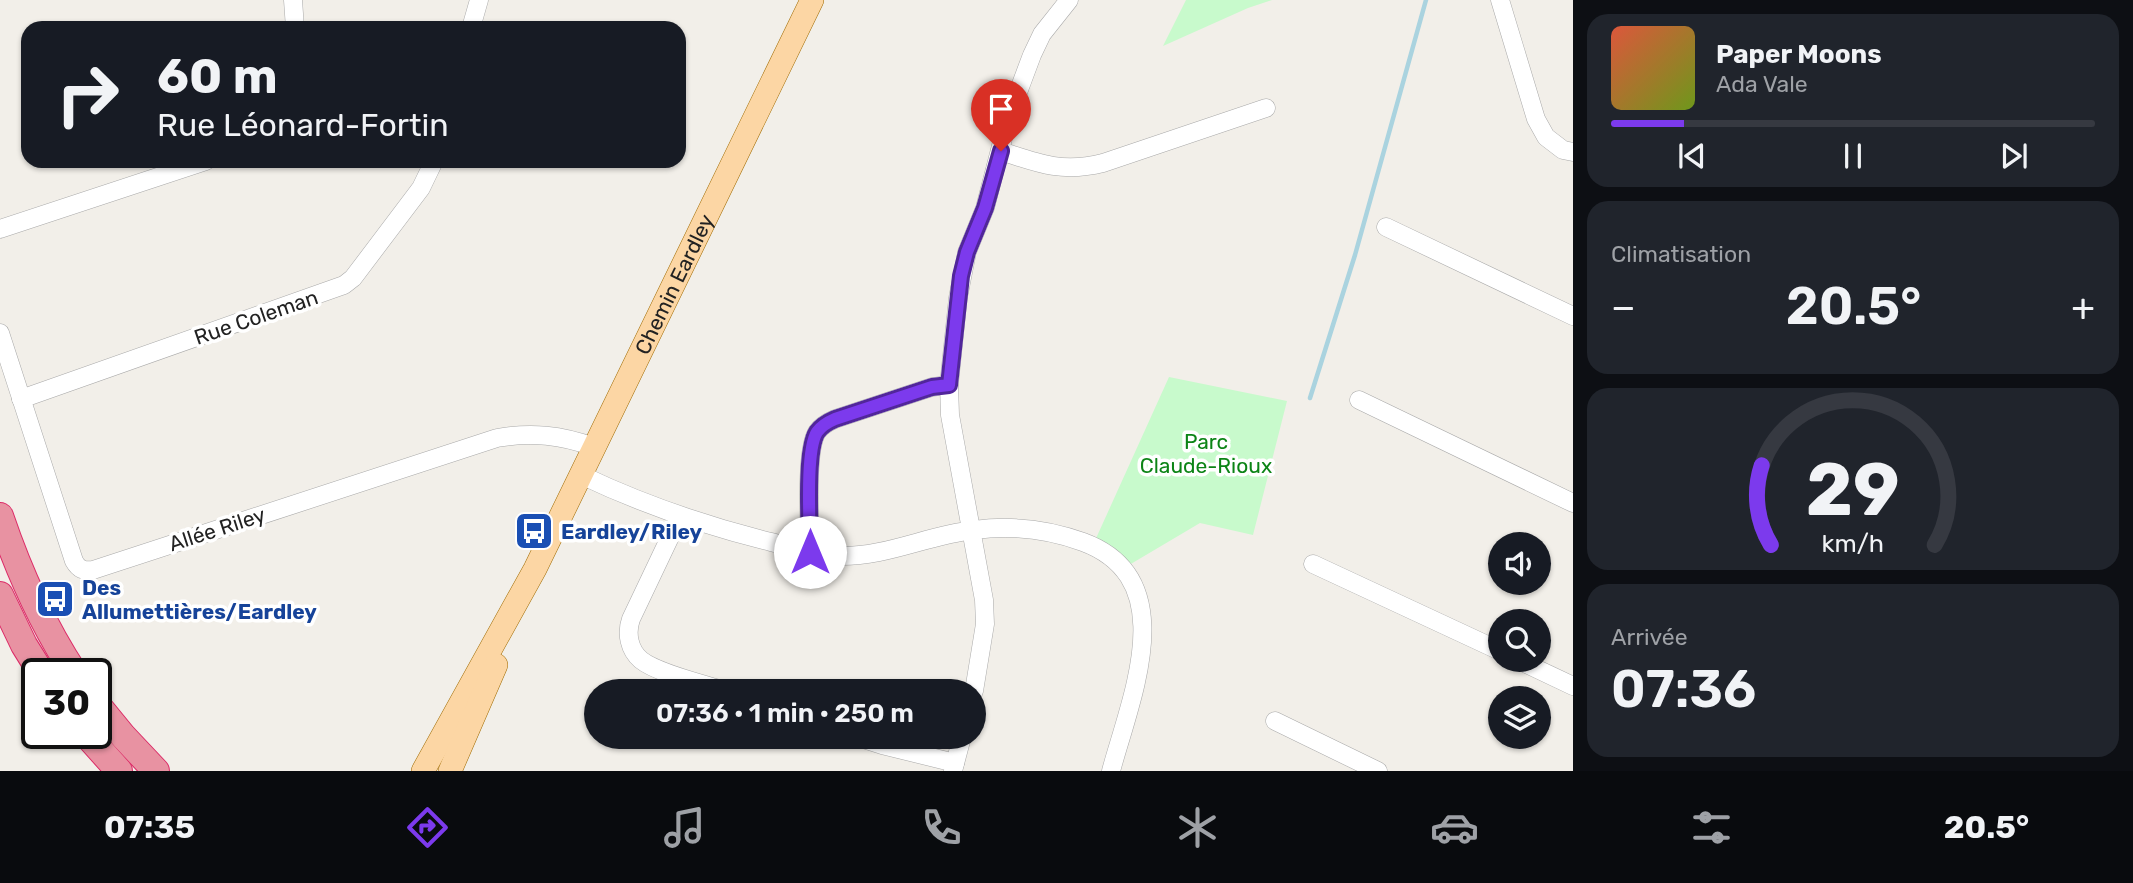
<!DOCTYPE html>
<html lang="fr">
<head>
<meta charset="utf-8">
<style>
  body { margin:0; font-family:Rubik,sans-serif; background:#20242c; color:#f1f3f6; height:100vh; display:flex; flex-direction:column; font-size:26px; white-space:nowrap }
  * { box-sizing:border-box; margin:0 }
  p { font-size:23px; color:#9ea1a6 }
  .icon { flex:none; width:38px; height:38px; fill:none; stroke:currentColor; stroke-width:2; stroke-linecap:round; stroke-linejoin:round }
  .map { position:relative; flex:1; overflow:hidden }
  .panel { display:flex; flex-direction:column; gap:14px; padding:14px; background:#0d0f14; width:560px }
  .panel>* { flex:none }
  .hud { position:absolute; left:21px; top:21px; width:665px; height:147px; border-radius:21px; box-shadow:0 2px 5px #0004; background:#171b24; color:#f1f3f6; overflow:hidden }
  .fabs { position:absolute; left:1488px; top:532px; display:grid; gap:14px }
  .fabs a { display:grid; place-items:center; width:63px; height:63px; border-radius:50%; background:#171b24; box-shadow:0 2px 5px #0004; font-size:35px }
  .speed { position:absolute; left:21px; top:658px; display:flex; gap:14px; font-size:35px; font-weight:700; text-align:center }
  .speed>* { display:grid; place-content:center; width:91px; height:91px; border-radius:50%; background:#171b24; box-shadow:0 2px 5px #0004; line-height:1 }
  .speed .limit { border:4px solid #111; border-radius:10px; background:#fff; color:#111 }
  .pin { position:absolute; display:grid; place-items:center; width:60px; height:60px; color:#fff; margin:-72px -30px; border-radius:50% 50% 50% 0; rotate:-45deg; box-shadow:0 0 7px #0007 }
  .pin .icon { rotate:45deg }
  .me { position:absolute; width:77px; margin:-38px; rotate:0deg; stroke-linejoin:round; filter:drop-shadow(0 0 5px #0008) }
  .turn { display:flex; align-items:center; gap:24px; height:147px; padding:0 21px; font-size:32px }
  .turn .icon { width:91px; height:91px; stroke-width:2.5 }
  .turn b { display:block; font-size:49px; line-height:60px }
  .big { font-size:52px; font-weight:600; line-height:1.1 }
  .panel .card { flex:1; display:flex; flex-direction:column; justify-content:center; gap:10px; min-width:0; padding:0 24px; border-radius:21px; background:#20242c }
  .panel .dial { align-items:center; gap:0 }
  .dial svg { height:182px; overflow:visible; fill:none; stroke:#363941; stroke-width:7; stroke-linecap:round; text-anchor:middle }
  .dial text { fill:#f1f3f6; stroke:none }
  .song { display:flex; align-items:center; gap:21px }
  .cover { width:84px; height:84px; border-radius:10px; background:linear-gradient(135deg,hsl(10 70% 55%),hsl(80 70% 35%)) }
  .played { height:7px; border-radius:4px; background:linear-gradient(90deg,#7c3aed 15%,#363941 15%) }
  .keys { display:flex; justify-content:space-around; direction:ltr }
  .heat { display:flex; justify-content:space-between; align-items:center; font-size:38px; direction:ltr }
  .trip { position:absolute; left:584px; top:679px; width:402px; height:70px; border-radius:35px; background:#171b24; box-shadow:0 2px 5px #0004; font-weight:600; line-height:70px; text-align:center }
  .dock { display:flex; height:112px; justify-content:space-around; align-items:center; background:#090b0e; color:#9ea1a6 }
  .dock .icon { width:49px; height:49px }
  .dock .on { color:#7c3aed }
  .dock b { font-size:32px; color:#f1f3f6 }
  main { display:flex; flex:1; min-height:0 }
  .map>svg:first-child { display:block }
</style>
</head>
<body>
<main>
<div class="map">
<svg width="1573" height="771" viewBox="0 0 1573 771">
  <rect width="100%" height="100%" fill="#f2efe9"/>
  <g fill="#c8facc">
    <polygon points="1186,0 1272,0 1248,8 1163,46"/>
    <polygon points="1169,377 1287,401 1253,535 1200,523 1124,568 1093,545"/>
  </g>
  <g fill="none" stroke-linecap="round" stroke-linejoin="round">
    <polyline stroke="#aad3df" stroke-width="4.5" points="1310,398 1355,255 1426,0"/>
    <defs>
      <g id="minor">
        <polyline points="293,0 295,28"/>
        <polyline points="1500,0 1536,119 1546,137 1563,150 1573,152"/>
        <polyline points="471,28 479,0"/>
        <path d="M 1001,151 C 1039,164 1063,173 1103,163 L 1266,108"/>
        <polyline points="1386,227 1573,316"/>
        <polyline points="0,229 206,161"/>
        <path d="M 0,333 L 74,561 C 79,570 84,571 93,570 L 497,438 C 532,432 561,435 594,447"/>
        <polyline points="21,399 344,285 353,278 421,188 434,161"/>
        <polyline points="1359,400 1573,503"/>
        <path d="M 581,475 C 642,504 706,526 771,542 C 793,548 816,555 839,556 C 886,557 928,535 974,530 C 1011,525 1048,529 1083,542 C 1183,579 1131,697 1111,771"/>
        <path d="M 680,516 L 631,619 C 626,633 629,650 641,660 C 657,673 704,684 725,691"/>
        <path d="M 810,552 C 810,526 805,451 817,432 C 822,425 828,422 835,419 L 932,387 L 949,385"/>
        <polyline points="1313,564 1500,651"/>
        <polyline points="1518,660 1573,686"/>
        <polyline points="974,691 985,624 984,600 950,415 949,385 958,298 967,252 985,208 1008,119 1032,55 1042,34 1069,0"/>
        <polyline points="1275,721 1378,771"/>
        <polyline points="857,737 882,745 955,763"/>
        <polyline points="953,771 962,737"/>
      </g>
      <g id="major">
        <path id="s1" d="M 423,771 L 535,569 L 812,0"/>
        <polyline points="450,771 496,665"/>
      </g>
      <g id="highway">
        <path d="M 0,516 C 19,572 42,624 75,674"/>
        <polyline points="0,595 24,645 42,674"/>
        <polyline points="96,703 123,736 156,771"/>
        <polyline points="85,733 119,771"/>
      </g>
    </defs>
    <use href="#minor" stroke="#a9a9a9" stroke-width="19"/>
    <use href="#major" stroke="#a06b00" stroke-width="24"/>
    <use href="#highway" stroke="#dc2a67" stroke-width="28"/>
    <use href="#minor" stroke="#fff" stroke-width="18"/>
    <use href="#major" stroke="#fcd6a4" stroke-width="23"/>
    <use href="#highway" stroke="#e892a2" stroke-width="26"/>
  </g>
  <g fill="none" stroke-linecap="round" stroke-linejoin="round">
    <defs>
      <path id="route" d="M 810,552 C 810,526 805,451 817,432 C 822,425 828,422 835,419 L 932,387 L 949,385 L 961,276 L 967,252 L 985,208 L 1001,151"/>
    </defs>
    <use href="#route" stroke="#51269a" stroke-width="18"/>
    <use href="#route" stroke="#7c3aed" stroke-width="12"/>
  </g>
  <defs>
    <symbol id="bus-square" viewBox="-11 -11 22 22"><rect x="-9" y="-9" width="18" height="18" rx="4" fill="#1a4fb4" stroke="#fff"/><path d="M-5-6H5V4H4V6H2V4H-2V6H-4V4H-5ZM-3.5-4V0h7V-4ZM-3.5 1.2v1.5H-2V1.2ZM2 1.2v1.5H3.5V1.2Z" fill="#fff"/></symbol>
  </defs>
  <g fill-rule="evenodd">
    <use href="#bus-square" x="512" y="509" width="44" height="44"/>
    <use href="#bus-square" x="33" y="577" width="44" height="44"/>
  </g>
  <g text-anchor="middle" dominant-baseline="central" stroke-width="7" stroke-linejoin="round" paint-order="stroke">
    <g font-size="21" fill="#222" stroke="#fff">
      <text stroke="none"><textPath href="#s1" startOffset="548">Chemin Eardley</textPath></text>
      <text transform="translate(256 317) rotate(-19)">Rue Coleman</text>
      <text transform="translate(217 529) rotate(-18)">Allée Riley</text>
    </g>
    <g font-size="21" fill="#0c8416" stroke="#fff">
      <text x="1206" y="441">Parc<tspan x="1206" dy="24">Claude-Rioux</tspan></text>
    </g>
    <g font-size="21" font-weight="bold" fill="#164399" stroke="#fff" text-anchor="start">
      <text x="561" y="531">Eardley/Riley</text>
      <text x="82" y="587">Des<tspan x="82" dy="24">Allumettières/Eardley</tspan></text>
    </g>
  </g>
</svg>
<div class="fabs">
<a><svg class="icon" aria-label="sound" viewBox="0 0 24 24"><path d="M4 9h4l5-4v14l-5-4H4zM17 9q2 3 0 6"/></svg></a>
<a><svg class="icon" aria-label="search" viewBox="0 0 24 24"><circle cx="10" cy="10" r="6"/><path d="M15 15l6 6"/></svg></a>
<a><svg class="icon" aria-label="layers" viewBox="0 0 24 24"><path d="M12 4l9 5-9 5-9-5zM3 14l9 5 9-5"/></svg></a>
</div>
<div class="speed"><div class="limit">30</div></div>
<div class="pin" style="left:1001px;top:151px;background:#d93025"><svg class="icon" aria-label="arrive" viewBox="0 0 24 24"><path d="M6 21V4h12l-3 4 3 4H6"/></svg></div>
<svg class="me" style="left:810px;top:552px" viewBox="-20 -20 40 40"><circle r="19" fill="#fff"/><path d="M0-13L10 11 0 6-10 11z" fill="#7c3aed"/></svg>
<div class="trip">07:36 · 1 min · 250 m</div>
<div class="hud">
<div class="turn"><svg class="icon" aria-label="right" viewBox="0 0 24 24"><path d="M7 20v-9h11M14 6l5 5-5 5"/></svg><div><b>60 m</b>Rue Léonard-Fortin</div></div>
</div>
</div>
<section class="panel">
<div class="card">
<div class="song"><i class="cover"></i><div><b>Paper Moons</b><p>Ada Vale</p></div></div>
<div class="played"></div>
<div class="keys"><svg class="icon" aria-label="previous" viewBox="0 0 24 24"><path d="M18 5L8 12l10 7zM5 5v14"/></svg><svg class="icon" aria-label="pause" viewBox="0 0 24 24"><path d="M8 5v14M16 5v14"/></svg><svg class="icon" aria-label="next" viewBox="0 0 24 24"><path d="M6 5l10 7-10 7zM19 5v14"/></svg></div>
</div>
<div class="card"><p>Climatisation</p>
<div class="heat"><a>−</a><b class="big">20.5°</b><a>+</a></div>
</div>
<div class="card dial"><svg viewBox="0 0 100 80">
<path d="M14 69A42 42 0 1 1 86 69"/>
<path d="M14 69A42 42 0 0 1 10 34" stroke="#7c3aed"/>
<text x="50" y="56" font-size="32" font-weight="700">29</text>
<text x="50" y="72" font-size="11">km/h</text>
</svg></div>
<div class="card"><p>Arrivée</p><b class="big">07:36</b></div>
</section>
</main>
<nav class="dock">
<b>07:35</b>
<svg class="icon on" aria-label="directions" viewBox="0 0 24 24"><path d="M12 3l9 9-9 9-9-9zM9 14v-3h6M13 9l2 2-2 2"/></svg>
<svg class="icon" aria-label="music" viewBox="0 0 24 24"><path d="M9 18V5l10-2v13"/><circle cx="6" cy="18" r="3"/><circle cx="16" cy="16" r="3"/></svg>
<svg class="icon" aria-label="phone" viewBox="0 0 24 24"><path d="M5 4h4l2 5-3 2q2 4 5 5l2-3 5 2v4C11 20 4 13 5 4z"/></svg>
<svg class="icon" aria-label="climate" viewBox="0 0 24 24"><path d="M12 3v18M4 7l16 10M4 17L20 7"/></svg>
<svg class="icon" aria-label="car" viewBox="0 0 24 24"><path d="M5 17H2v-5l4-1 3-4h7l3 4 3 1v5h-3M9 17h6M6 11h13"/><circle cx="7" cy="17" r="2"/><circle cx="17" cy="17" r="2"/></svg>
<svg class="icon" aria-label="filters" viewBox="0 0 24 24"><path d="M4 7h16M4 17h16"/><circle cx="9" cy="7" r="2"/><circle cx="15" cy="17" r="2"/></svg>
<b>20.5°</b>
</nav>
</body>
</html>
